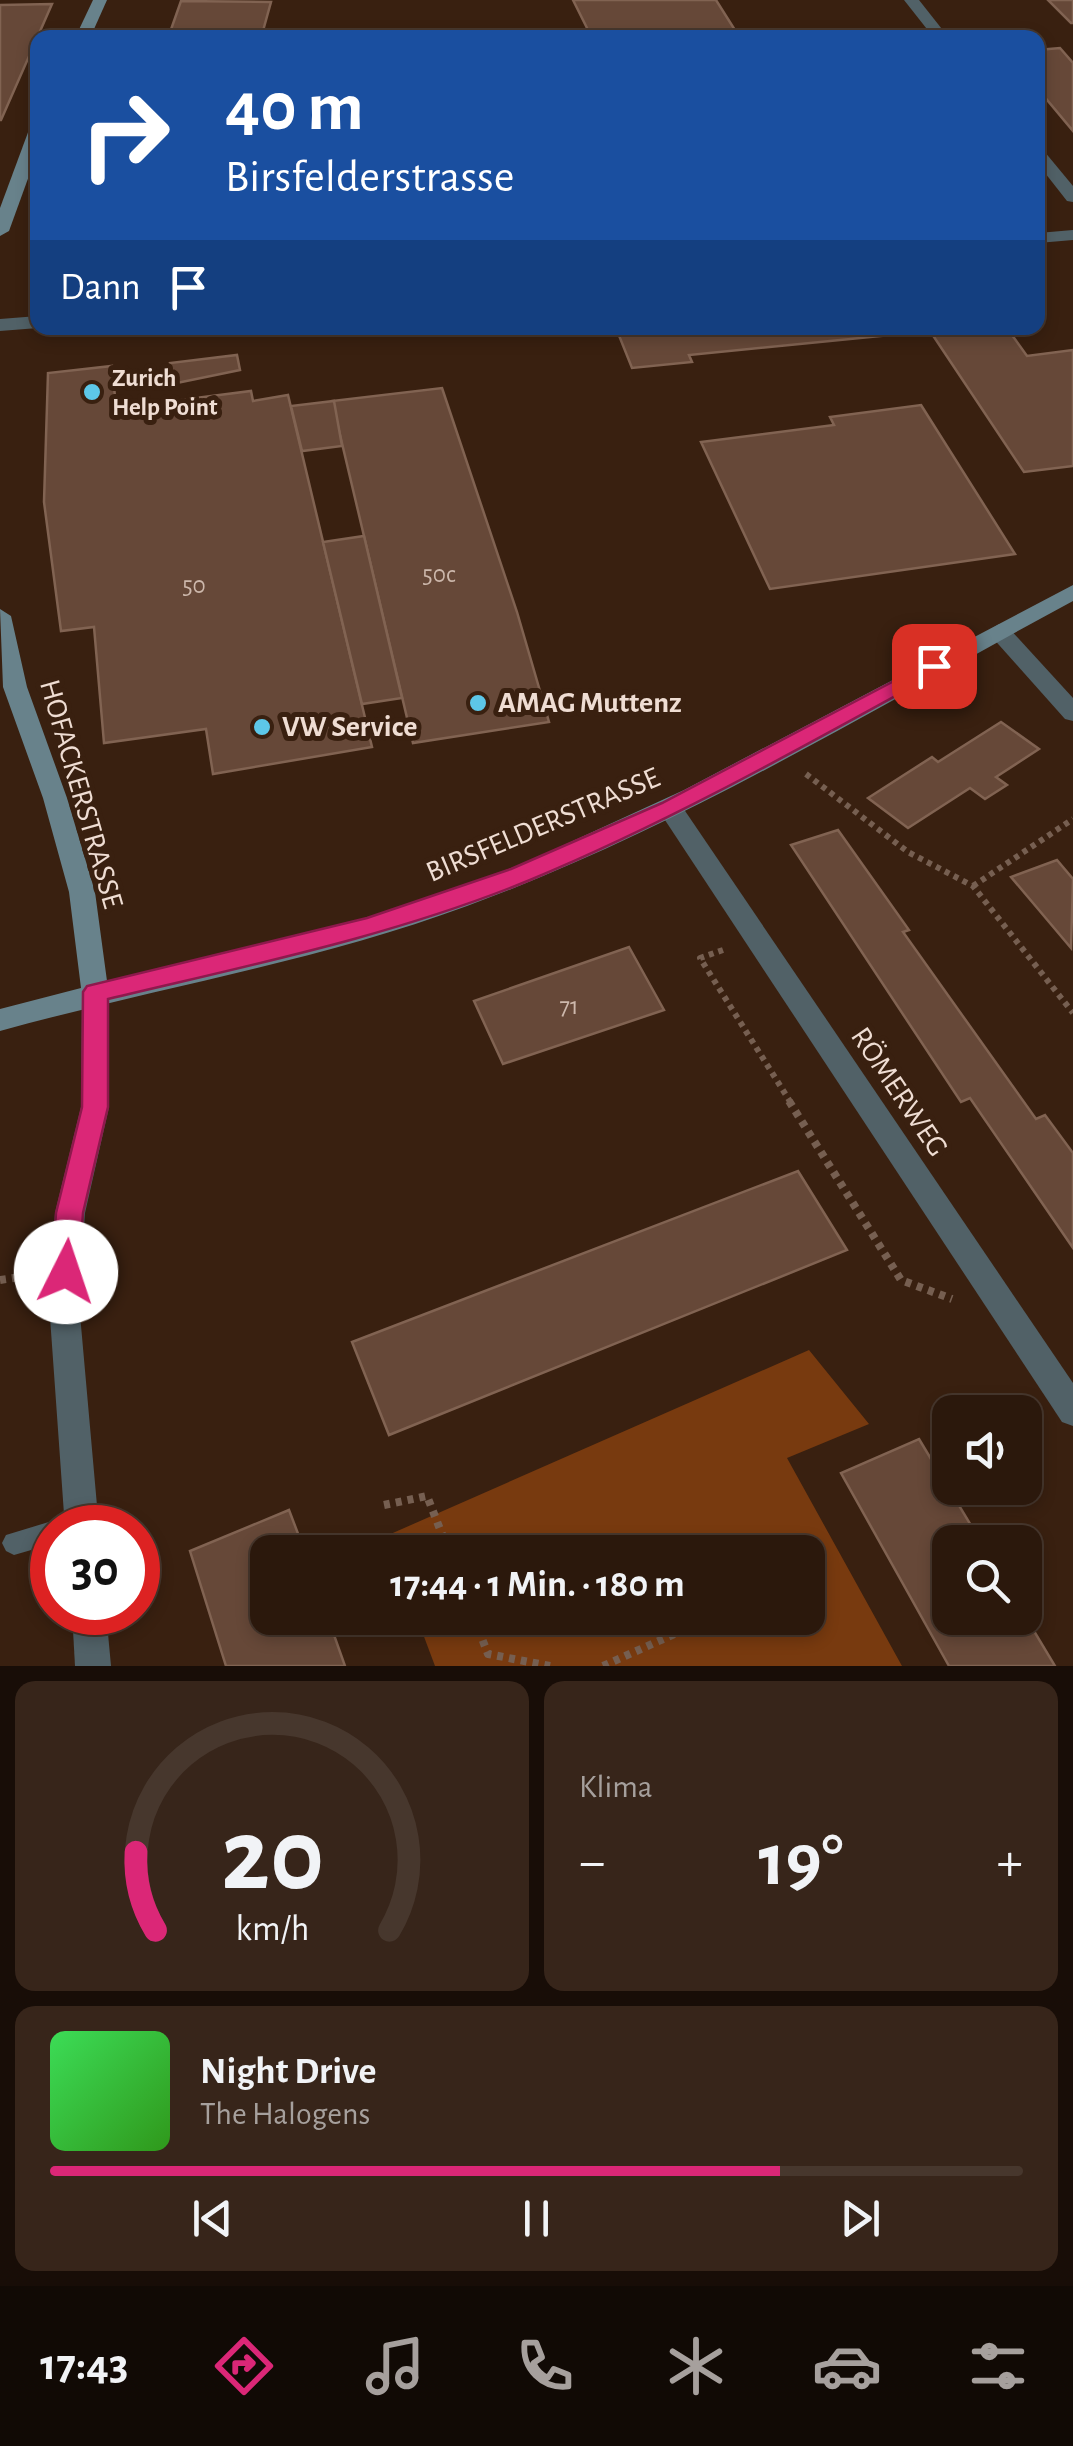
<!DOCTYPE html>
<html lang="de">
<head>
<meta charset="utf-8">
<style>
  body { margin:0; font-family:"Alegreya Sans",sans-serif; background:#37251a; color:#f1f3f6; height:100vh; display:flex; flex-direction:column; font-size:38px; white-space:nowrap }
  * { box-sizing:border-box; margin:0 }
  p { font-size:32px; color:#a6a09d }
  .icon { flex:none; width:55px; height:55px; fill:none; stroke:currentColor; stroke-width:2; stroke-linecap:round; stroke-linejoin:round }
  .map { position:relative; height:1666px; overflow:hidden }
  .side { display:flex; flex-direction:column; gap:15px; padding:15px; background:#180d07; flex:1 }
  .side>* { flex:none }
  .guide { position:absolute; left:30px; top:30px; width:1015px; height:305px; border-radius:20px; box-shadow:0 5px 15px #0003,0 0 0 2px #47372d; background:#1a4fa0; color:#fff; overflow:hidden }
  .tools { position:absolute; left:932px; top:1395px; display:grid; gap:20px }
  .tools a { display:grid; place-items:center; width:110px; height:110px; border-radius:20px; background:#2b180c; box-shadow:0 5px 15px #0003,0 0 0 2px #47372d; font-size:50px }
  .speed { position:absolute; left:30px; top:1505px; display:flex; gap:20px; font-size:50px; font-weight:700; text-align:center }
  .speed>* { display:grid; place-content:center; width:130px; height:130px; border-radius:50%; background:#2b180c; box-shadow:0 5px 15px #0003,0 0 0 2px #47372d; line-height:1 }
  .speed .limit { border:15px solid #d22; background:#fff; color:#111 }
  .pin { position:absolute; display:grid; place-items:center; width:85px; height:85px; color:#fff; margin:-42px; border-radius:20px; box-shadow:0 5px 15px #0006 }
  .me { position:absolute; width:110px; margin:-55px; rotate:4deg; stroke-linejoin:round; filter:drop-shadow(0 0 8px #0008) }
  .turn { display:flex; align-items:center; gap:35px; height:210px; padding:0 30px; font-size:45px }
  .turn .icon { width:130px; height:130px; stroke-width:2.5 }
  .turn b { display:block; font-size:70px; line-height:85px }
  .then { display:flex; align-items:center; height:95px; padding:0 30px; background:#0003; gap:20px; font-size:38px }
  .big { font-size:75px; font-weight:700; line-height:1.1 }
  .side .widget { flex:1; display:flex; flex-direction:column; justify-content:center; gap:15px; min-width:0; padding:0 35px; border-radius:20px; background:#37251a }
  .side .dial { align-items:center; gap:0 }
  .dial svg { height:260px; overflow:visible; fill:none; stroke:#47372d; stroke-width:7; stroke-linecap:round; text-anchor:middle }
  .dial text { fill:#f1f3f6; stroke:none }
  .song { display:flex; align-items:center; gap:30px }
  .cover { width:120px; height:120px; border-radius:15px; background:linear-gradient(135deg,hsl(130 70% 55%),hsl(110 70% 35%)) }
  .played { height:10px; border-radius:5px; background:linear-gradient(90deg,#db2777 75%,#47372d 75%) }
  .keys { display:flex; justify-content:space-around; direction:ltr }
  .heat { display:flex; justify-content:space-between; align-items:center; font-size:55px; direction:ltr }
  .side .tiles { flex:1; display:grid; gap:15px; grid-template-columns:1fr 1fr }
  .widget:last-child { grid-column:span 2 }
  .trip { position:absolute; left:250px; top:1535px; width:575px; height:100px; border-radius:20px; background:#2b180c; box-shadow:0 5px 15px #0003,0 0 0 2px #47372d; font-weight:700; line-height:100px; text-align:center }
  .menu { display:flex; height:160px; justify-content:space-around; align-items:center; background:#110a05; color:#a6a09d }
  .menu .icon { width:70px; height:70px }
  .menu .current { color:#db2777 }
  .menu b { font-size:45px; color:#f1f3f6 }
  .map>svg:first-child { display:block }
</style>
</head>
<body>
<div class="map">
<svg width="1073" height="1666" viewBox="0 0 1073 1666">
  <rect width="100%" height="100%" fill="#392010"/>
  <polygon fill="#783a0f" points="809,1350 869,1424 787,1458 902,1666 435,1666 417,1618 808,1618 808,1552 392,1552 386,1536"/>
  <g fill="#664838" stroke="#816352" stroke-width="2.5">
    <polygon points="573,0 716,0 740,38 592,38"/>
    <polygon points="1048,0 1073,0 1073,23 1071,23"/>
    <polygon points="181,1 271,2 261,38 168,38"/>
    <polygon points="52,4 1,120 0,120 0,5"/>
    <polygon points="1060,48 1073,63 1073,131 1038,89 1038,50"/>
    <polygon points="616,328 897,328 901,334 689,355 692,362 632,368"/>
    <polygon points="928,328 1007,328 1027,356 1073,350 1073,466 1024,472"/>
    <polygon points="237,355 240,370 172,384 170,363"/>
    <polygon points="112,366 117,417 164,412 164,402 251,391 253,401 288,395 372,747 213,774 206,729 104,743 94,627 61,631 44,502 48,373"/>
    <polygon points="442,388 517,612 549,722 413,743 332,401"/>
    <polygon points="334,401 342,446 302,451 291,406"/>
    <polygon points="921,405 1015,554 770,589 701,442 834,425 830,417"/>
    <polygon points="364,536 402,698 362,704 323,542"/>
    <polygon points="1001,722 1039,749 996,777 1007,785 985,799 970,788 908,828 868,798 932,757 938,762"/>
    <polygon points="838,830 909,930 903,932 1036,1119 1045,1115 1073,1153 1073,1248 970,1098 961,1102 791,845"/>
    <polygon points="1057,860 1073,879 1071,948 1011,877"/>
    <polygon points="629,947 664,1010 503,1064 474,1001"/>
    <polygon points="798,1171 847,1250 389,1435 352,1342"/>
    <polygon points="919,1439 981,1542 950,1542 950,1618 1025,1616 1055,1666 949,1666 841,1473"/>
    <polygon points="289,1510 305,1552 268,1552 268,1618 328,1618 345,1666 226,1666 190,1551"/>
  </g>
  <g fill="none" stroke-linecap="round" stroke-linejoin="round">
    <g stroke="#765f51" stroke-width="6" stroke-dasharray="5 5" stroke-linecap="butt">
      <polyline points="806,774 908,852 973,886 1073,1013"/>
      <polyline points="973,886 1073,819"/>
      <polyline points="723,950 700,958 791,1103"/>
    </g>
    <g stroke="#765f51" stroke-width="8" stroke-dasharray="6 6" stroke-linecap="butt">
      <polyline points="789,1101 901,1280 952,1299"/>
      <polyline points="0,1280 28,1276"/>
      <polyline points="384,1505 427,1496 449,1552"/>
      <polyline points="474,1618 488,1654 550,1666"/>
      <polyline points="603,1666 710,1618"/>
    </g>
    <polygon fill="#516167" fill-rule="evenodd" points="52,1521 62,1528 52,1528 52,1544 14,1555 6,1551 2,1543 6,1535"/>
    <g fill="#516167" fill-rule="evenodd">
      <polygon points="904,0 919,0 949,38 934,38"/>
      <polygon points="1038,149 1044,151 1073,186 1073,202 1067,201 1038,164"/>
      <polygon points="1073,230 1073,240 1038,243 1038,233"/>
      <polygon points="38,316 38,328 0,331 0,319"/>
      <polygon points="999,624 1007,626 1073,698 1073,721 1065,719 991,636 988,631"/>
      <polygon points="670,799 679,802 1073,1383 1073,1426 1062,1422 661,814 658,808"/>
      <polygon points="95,981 105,984 108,992 109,1107 85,1213 79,1303 99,1528 65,1528 49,1303 55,1213 81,1107 82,992 85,984"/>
      <polygon points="72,1612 106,1612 111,1666 75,1666"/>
    </g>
    <g fill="#68828b" fill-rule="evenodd">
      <polygon points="93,0 107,0 90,38 75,38"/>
      <polygon points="38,122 38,151 9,231 0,236 0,208 30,127"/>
      <path d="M 1073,585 L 1073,601 C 874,708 680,828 467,906 C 316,962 155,988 0,1031 L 0,1009 L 81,988 L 69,892 L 43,798 L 3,687 L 0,609 L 11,616 L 27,687 L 67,798 L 95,892 L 107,981 L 343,925 L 446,893 L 527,862 L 684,790 Z"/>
    </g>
  </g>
  <path fill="#db2777" stroke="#8e194d" stroke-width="2.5" d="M 934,660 L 944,666 L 941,671 C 806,745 672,821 530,880 C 394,936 250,965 108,999 L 108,1107 L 83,1213 L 79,1272 L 75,1280 L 66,1284 L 56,1280 L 52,1272 L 56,1213 L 82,1107 L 83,992 L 87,986 L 367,918 L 511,869 L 662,803 Z"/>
  <g fill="#5dc7e8" stroke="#392010" stroke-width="4">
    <circle cx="92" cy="392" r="10"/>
    <circle cx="478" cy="703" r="10"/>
    <circle cx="262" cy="727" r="10"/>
  </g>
  <g text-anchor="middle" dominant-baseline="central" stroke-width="10" stroke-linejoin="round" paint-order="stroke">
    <g font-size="25" font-weight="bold" fill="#efddd3" stroke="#392010" text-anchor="start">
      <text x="112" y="378">Zurich<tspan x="112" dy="29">Help Point</tspan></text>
    </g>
    <g font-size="25" fill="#cdb8ac">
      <text x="439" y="574">50c</text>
      <text x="194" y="585">50</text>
      <text x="569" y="1006">71</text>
    </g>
    <g font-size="30" font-weight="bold" fill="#efddd3" stroke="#392010" text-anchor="start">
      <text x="498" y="703">AMAG Muttenz</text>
      <text x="282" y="727">VW Service</text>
    </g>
    <g font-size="30" fill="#efddd3" stroke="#392010">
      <text transform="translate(81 794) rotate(74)">HOFACKERSTRASSE</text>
      <text transform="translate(543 825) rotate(-23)">BIRSFELDERSTRASSE</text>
      <text transform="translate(899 1092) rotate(56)">RÖMERWEG</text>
    </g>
  </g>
</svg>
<div class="tools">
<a><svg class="icon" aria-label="sound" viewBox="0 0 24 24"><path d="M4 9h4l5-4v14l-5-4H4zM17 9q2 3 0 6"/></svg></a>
<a><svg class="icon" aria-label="search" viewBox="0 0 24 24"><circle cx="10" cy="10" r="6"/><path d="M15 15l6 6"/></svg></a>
</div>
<div class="speed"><div class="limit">30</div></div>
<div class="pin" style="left:934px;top:666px;background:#d93025"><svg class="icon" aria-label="arrive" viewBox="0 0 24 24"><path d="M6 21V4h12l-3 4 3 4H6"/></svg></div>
<svg class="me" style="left:66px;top:1272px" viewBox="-20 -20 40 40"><circle r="19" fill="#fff"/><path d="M0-13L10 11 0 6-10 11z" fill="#db2777"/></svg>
<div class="trip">17:44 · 1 Min. · 180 m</div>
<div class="guide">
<div class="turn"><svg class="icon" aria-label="right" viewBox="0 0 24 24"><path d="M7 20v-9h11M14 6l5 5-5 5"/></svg><div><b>40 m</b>Birsfelderstrasse</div></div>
<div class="then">Dann<svg class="icon" aria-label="arrive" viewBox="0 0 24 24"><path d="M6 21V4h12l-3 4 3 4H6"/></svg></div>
</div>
</div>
<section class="side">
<div class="tiles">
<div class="widget dial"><svg viewBox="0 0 100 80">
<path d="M14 69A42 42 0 1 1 86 69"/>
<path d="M14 69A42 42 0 0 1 8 45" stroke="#db2777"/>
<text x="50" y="56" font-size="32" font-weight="700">20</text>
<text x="50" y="72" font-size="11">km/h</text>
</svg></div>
<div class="widget"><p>Klima</p>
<div class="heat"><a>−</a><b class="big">19°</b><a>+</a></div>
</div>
<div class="widget">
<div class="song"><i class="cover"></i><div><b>Night Drive</b><p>The Halogens</p></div></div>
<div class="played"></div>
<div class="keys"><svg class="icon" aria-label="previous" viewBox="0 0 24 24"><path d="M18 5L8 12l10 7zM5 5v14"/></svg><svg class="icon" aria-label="pause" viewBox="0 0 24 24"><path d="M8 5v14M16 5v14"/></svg><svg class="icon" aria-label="next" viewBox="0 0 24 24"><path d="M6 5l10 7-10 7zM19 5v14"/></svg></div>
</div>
</div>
</section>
<nav class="menu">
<b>17:43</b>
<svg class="icon current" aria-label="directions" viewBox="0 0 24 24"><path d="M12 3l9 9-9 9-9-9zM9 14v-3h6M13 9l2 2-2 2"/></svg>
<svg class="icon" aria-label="music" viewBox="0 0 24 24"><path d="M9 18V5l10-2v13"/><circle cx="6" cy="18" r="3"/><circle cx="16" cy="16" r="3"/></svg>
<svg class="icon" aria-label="phone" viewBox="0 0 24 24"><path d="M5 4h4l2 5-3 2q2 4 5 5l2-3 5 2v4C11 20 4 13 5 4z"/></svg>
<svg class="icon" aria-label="climate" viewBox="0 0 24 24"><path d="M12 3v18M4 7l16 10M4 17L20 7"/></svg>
<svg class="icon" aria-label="car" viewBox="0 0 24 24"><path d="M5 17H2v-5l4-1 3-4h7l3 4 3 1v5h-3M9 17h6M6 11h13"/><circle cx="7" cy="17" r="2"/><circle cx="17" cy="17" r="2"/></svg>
<svg class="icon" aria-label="filters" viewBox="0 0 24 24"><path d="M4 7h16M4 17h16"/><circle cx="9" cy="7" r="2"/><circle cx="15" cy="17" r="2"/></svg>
</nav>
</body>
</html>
